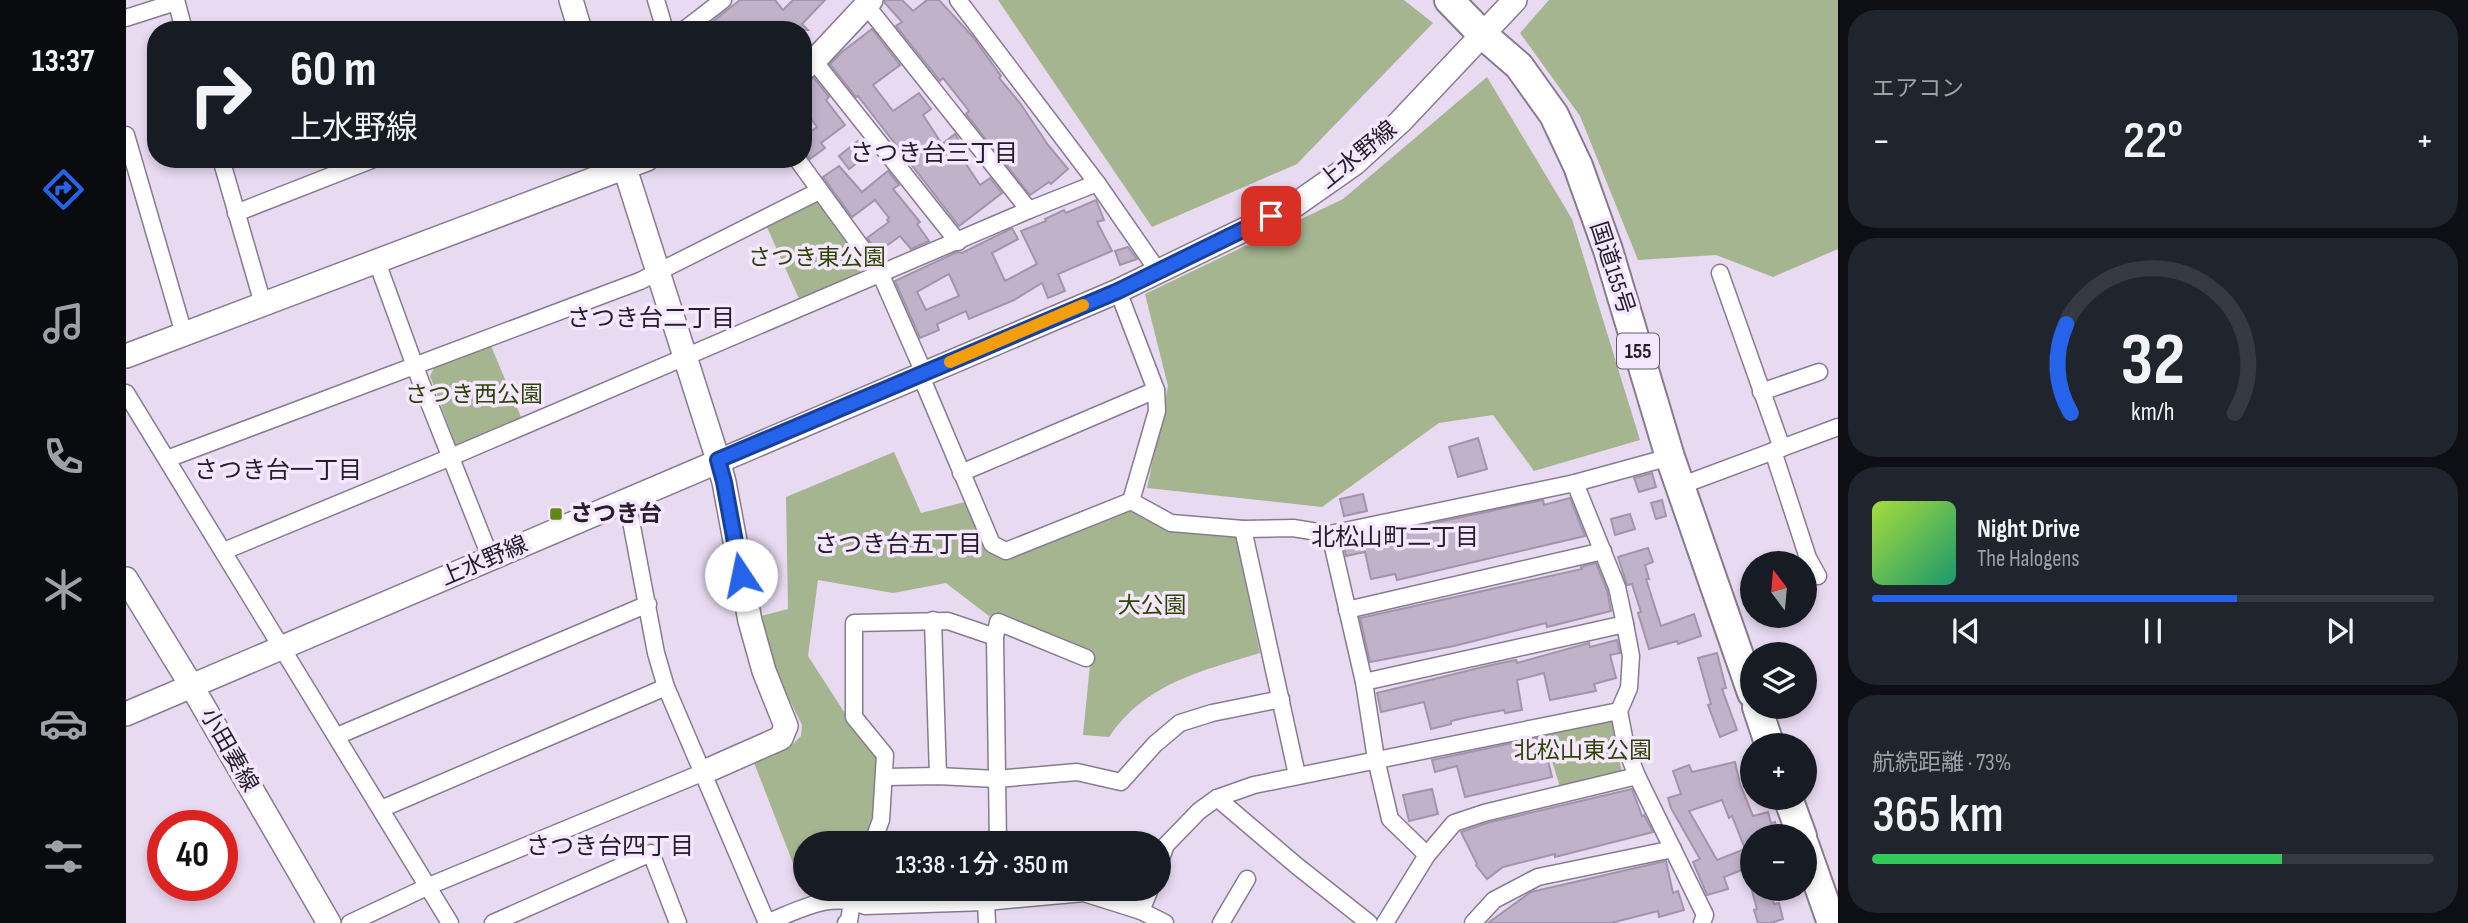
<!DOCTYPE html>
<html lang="ja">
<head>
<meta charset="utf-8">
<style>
  body { margin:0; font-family:"Sofia Sans Condensed","Noto Sans JP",sans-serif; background:#20242c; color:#f1f3f6; height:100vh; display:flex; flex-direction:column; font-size:26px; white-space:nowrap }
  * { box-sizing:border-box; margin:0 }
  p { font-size:23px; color:#9ea1a6 }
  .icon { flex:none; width:38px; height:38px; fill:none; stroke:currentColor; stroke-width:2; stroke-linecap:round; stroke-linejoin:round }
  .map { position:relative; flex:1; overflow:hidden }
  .side { display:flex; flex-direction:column; gap:10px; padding:10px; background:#0d0f14; width:630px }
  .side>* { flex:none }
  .banner { position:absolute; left:21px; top:21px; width:665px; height:147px; border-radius:28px; box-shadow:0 4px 10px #0003; background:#171b24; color:#f1f3f6; overflow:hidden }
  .needle { width:46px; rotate:344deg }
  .fabs { position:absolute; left:1614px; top:551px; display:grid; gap:14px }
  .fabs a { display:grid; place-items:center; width:77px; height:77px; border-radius:50%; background:#171b24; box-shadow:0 4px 10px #0003; font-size:35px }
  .speed { position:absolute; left:21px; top:810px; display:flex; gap:14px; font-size:35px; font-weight:700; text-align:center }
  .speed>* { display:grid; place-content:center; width:91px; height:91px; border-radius:50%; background:#171b24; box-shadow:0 4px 10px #0003; line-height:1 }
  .speed .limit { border:10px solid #d22; background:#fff; color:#111 }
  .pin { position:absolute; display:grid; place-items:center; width:60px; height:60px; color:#fff; margin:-30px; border-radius:14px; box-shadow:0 4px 10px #0006 }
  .me { position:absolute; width:77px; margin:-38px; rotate:349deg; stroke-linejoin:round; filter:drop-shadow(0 0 5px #0008) }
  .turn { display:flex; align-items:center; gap:24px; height:147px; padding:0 28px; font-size:32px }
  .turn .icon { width:91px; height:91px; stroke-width:2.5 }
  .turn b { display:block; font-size:49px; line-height:60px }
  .big { font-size:52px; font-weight:600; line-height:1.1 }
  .side .card { flex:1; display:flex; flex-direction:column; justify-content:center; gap:10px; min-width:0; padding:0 24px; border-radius:28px; background:#20242c }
  .side .dial { align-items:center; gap:0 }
  .dial svg { height:182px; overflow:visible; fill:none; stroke:#363941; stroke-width:7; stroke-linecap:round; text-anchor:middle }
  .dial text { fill:#f1f3f6; stroke:none }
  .song { display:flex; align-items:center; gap:21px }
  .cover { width:84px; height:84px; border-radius:10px; background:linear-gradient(135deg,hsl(80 70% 55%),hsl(160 70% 35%)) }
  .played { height:7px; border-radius:4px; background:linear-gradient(90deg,#2563eb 65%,#363941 65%) }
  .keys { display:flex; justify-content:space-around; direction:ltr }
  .heat { display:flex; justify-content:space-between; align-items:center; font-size:38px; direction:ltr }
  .charge { height:10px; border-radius:5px; background:linear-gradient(90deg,#34c759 73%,#363941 0) }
  .trip { position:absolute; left:667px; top:831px; width:378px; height:70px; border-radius:35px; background:#171b24; box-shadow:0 4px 10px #0003; font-weight:600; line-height:70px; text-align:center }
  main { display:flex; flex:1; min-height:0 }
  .dock { display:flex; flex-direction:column; width:126px; justify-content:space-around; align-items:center; background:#090b0e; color:#9ea1a6 }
  .dock .icon { width:49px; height:49px }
  .dock .active { color:#2563eb }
  .dock b { font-size:32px; color:#f1f3f6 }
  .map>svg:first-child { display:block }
</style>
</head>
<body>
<main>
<nav class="dock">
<b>13:37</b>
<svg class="icon active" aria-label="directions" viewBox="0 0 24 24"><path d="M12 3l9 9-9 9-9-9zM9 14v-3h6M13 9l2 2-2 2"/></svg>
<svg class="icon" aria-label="music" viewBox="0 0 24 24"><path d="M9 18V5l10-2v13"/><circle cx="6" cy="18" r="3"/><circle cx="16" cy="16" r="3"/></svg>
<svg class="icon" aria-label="phone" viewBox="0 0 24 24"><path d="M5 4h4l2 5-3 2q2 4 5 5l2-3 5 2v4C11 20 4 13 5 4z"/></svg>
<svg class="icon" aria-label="climate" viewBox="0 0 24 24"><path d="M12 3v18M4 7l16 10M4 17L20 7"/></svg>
<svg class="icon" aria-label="car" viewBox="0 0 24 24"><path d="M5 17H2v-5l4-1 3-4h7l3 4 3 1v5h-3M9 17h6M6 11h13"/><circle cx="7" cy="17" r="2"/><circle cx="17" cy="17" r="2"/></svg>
<svg class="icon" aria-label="filters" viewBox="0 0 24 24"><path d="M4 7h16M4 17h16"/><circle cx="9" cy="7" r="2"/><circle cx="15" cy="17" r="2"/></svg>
</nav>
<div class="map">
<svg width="1712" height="923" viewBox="0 0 1712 923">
  <rect width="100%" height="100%" fill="#e8daf1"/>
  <g fill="#a4b590">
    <polygon points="872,0 1278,0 1307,23 1171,164 1026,227"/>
    <polygon points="1423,0 1712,0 1712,249 1647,277 1590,255 1512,260 1454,116 1394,33"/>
    <polygon points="1361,77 1446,219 1514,440 1408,471 1367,415 1313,423 1196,507 1021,488 1042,386 1019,294 1217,199"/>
    <polygon points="690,200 736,265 733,276 674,301 640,225"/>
    <polygon points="365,346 395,417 330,446 304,376 308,368"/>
    <path d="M 768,452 L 795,513 L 839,502 L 859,551 L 878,560 L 999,511 L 1011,512 L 1042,531 L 1110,537 L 1134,653 C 1076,671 1019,683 983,737 L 957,735 L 965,655 L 871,615 L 863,616 L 820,583 L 767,593 L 692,580 L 682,656 L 722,718 L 750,751 L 755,770 L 750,816 L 739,843 L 679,844 L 679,889 L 696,889 L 679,894 L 627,760 L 667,744 L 675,736 L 676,725 L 645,663 L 635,616 L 662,609 L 660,497 Z"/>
    <polygon points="1482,715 1491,722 1489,746 1497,774 1434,787 1416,729"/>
  </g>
  <g fill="#c0b2c9" stroke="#a295ab" stroke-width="2" fill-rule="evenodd">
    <polygon points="614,0 649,0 657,10 667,0 699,0 676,24 682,30 576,30"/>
    <polygon points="759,0 776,0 787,11 801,0 813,0 847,37 875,76 873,78 894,103 922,145 942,169 925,184 923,182 904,195 840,114 843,111 817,78 814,81 770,26 776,22 759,3"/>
    <polygon points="746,29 774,65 747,85 767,111 793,93 805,109 797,115 816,144 829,134 841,154 836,158 854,185 864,178 876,193 833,226 732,96 730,97 704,64 716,52"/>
    <polygon points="688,78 703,97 700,100 719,125 695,143 699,148 684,159 677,151 677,137 691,127 677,108 677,85"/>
    <polygon points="732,141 742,155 723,169 713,156"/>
    <polygon points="713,166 736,192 762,171 773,185 767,189 794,222 791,224 803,241 785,249 774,236 752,252 741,238 763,222 761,220 763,218 749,200 726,217 697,177"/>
    <path d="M 970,200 L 978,220 L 971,222 L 986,251 L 932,274 L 939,291 L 922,298 L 916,283 L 888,300 L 843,319 L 840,311 L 811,324 L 813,330 L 794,338 L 769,281 L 831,252 L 836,253 L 886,228 L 892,239 L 866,253 L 879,281 L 911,264 L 895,231 L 920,221 L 919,219 L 938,210 L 940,213 ZM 823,274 L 833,296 L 800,310 L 791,292 Z"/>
    <polygon points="1002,247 1011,259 994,265 989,251"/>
    <polygon points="1352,438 1361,469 1332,477 1323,447"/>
    <polygon points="1526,473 1530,487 1513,492 1508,478"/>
    <polygon points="1237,494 1241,511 1218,516 1214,499"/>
    <polygon points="1444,498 1459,536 1271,580 1269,574 1245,579 1239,552 1220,556 1217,542 1417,500 1418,505"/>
    <polygon points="1536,500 1540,516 1530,519 1525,503"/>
    <polygon points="1504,514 1509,529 1489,535 1485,519"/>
    <polygon points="1522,548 1527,562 1519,565 1523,579 1520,579 1535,626 1568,614 1575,636 1552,644 1551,641 1523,649 1512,613 1515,612 1506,584 1501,585 1492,557"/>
    <polygon points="1470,563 1481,590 1485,611 1421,627 1420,623 1328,646 1244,662 1234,618 1456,569 1455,567"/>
    <polygon points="1491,640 1494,653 1484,655 1490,678 1468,684 1470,691 1424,700 1418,673 1391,680 1396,710 1379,713 1378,710 1342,717 1325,721 1325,724 1305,729 1298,702 1255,712 1251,693 1365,665 1390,660 1391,663 1463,643 1464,647"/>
    <polygon points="1591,653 1600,688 1596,689 1611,730 1594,737 1582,705 1585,704 1572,658"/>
    <polygon points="1411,738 1417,762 1422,761 1426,777 1339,797 1331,766 1309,772 1306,760"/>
    <path d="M 1609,762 L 1614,784 L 1627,816 L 1642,812 L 1645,823 L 1649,822 L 1652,832 L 1640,836 L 1626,836 L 1626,866 L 1598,877 L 1602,889 L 1581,895 L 1567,862 L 1574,859 L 1545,808 L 1542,798 L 1555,794 L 1547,771 L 1563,765 L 1566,772 ZM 1596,800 L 1603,818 L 1606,816 L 1619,849 L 1591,860 L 1563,811 Z"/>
    <polygon points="1306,789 1312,814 1283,821 1277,795"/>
    <polygon points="1506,789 1516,816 1518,815 1527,832 1429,857 1429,854 1377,867 1361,879 1350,865 1351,864 1335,832 1361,823"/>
    <polygon points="1540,861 1547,893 1552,891 1558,910 1533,917 1532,911 1485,923 1362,923 1405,892"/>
    <polygon points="1632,889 1644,889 1648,904 1653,903 1657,919 1645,923 1632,923 1628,910 1631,909 1626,891"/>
  </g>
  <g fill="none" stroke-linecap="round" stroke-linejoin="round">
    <defs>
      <g id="street">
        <polyline points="50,0 58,30"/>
        <polyline points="530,0 539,30"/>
        <polyline points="832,0 971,183 1032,271"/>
        <polyline points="740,5 903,210"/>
        <polyline points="0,18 50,2"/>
        <polyline points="558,30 597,0"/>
        <polyline points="688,61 832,242"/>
        <polyline points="0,135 58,334"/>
        <polyline points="95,159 137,304"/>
        <polyline points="671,159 754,273 798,373"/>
        <polyline points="110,213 248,159"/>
        <polyline points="251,262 294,380 365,559"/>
        <polyline points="1594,273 1656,448"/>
        <polyline points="992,291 1030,390 1031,411 1005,501"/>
        <polyline points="794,374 866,544 880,551 1005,501"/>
        <polyline points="1635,392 1693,372"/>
        <polyline points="0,393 324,923"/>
        <polyline points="1647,451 1682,558 1692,576"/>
        <polyline points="41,459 514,281 693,191"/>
        <polyline points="835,473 1030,390"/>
        <polyline points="1449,483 1491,587 1499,624 1505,656 1503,688 1493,711 1500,748 1511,776 1579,915 1576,923"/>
        <polyline points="1554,486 1712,427"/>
        <polyline points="501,500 530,653 540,687 641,923"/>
        <polyline points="1005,501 1045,523 1117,529 1167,528 1204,534 1449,483 1544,457"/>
        <polyline points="1117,529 1171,775"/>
        <polyline points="1204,534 1238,682 1250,759 1264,819 1301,855"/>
        <polyline points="98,551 325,457 903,210 971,183"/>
        <polyline points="1221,610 1477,551"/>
        <polyline points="807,620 812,776"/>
        <polyline points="1238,682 1499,624"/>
        <polyline points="211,736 522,604"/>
        <polyline points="759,777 812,776 870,779 951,772 995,782 1029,744 1054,723 1086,713 1155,699"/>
        <polyline points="1091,798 1171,866 1243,923"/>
        <polyline points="255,809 540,687"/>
        <polyline points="746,844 755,820 759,755 728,717 728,623 822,621 869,637"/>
        <polyline points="872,844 869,637 872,622 960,658"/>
        <polyline points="1032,866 1040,845 1073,811 1091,798 1128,785 1493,711"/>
        <polyline points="860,902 861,923"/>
        <polyline points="1015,911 1024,889"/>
        <polyline points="224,923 303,886 578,772"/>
        <polyline points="367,923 525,853 552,923"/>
        <path d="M 640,923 C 674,910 704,891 739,906 L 860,902 L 958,893 L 1015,911 L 1039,923"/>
        <polyline points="720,923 723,921 728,889"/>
        <polyline points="1095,923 1121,879"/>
        <polyline points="1259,923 1301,855 1328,823 1358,813 1511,776"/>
        <polyline points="1347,923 1368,900 1412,877 1547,849"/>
      </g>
      <g id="secondary">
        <polyline points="445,0 454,30"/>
        <polyline points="677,69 688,61 745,0"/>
        <polyline points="496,159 592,460 598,482 624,621 638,671 660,726 655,738 578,772"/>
        <polyline points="0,356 521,159"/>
        <polyline points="0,579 65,685 203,923"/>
        <polyline points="0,714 992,291 1169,205 1229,163 1274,122 1389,0"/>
      </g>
      <g id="highway">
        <polyline points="1323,0 1356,34 1393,66 1428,115 1452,166 1482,250 1544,457 1626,693"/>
        <polyline points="1631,707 1644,746"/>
        <polyline points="1662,798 1676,836"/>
        <polyline points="1678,844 1706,923"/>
      </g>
    </defs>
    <use href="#street" stroke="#887b90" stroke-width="19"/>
    <use href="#secondary" stroke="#887b90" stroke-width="26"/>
    <use href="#highway" stroke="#887b90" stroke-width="32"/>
    <use href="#street" stroke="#fff" stroke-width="16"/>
    <use href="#secondary" stroke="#fff" stroke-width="23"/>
    <use href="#highway" stroke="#fff" stroke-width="28"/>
  </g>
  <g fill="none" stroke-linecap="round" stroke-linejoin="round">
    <defs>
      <polyline id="route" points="615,575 598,482 592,460 992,291 1145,216"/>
    </defs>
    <use href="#route" stroke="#184099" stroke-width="18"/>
    <use href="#route" stroke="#2563eb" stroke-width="12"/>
    <polyline stroke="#f59e0b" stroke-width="12" points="824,362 957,305"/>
  </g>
  <rect fill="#618812" stroke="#f5e7ff" stroke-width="2.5" x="423" y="507" width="14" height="14" rx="3.5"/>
  <g text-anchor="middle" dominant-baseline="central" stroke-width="7" stroke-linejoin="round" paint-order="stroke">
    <rect fill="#f5e7ff" stroke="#635c68" stroke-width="2" x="1491" y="333.5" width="42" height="35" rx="5"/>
    <g font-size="21" font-weight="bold" fill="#252028">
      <text x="1512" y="351">155</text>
    </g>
    <g font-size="23" fill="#252028" stroke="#f5e7ff">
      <text transform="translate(1232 155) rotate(-39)">上水野線</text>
      <text transform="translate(1486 268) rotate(72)">国道155号</text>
      <text transform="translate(358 561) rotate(-23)">上水野線</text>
      <text transform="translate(103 750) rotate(60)">小田妻線</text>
    </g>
    <g font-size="23" fill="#2e4500" stroke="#f5e7ff">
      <text x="691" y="258">さつき東公園</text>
      <text x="348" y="395">さつき西公園</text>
      <text x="1026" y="606">大公園</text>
      <text x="1457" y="751">北松山東公園</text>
    </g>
    <g font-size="23" font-weight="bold" fill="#252028" stroke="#f5e7ff" text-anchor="start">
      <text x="444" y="514">さつき台</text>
    </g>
    <g font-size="24" fill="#252028" stroke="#f5e7ff">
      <text x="808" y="153">さつき台三丁目</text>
      <text x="525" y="318">さつき台二丁目</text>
      <text x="152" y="470">さつき台一丁目</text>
      <text x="1269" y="537">北松山町二丁目</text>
      <text x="772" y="544">さつき台五丁目</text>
      <text x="484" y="846">さつき台四丁目</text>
    </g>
  </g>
</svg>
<div class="fabs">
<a><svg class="needle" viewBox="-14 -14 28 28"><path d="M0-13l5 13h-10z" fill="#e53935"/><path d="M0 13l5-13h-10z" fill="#9ea1a6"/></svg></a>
<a><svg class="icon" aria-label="layers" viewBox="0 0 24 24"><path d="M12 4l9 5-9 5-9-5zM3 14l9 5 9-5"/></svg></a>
<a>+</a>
<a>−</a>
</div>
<div class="speed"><div class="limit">40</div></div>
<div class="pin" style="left:1145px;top:216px;background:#d93025"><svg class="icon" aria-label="arrive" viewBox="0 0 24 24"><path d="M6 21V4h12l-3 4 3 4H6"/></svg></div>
<svg class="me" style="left:615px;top:575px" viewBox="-20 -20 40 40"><circle r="19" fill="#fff"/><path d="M0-13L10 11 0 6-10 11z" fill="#2563eb"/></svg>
<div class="trip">13:38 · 1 分 · 350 m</div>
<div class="banner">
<div class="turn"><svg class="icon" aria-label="right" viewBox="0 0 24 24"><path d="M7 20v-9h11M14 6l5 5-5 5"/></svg><div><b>60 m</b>上水野線</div></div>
</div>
</div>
<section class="side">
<div class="card"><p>エアコン</p>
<div class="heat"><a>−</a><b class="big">22°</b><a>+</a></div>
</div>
<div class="card dial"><svg viewBox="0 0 100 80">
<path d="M14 69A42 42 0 1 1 86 69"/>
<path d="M14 69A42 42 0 0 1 12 30" stroke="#2563eb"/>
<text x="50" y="56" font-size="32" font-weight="700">32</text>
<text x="50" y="72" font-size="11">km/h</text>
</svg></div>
<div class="card">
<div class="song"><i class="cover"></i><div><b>Night Drive</b><p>The Halogens</p></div></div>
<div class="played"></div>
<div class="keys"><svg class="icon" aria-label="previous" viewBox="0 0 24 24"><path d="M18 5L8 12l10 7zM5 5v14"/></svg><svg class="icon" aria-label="pause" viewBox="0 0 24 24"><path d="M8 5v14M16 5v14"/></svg><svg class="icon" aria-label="next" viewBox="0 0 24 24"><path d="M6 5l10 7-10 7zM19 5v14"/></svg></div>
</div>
<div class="card"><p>航続距離 · 73%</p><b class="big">365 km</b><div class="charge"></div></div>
</section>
</main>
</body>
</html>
